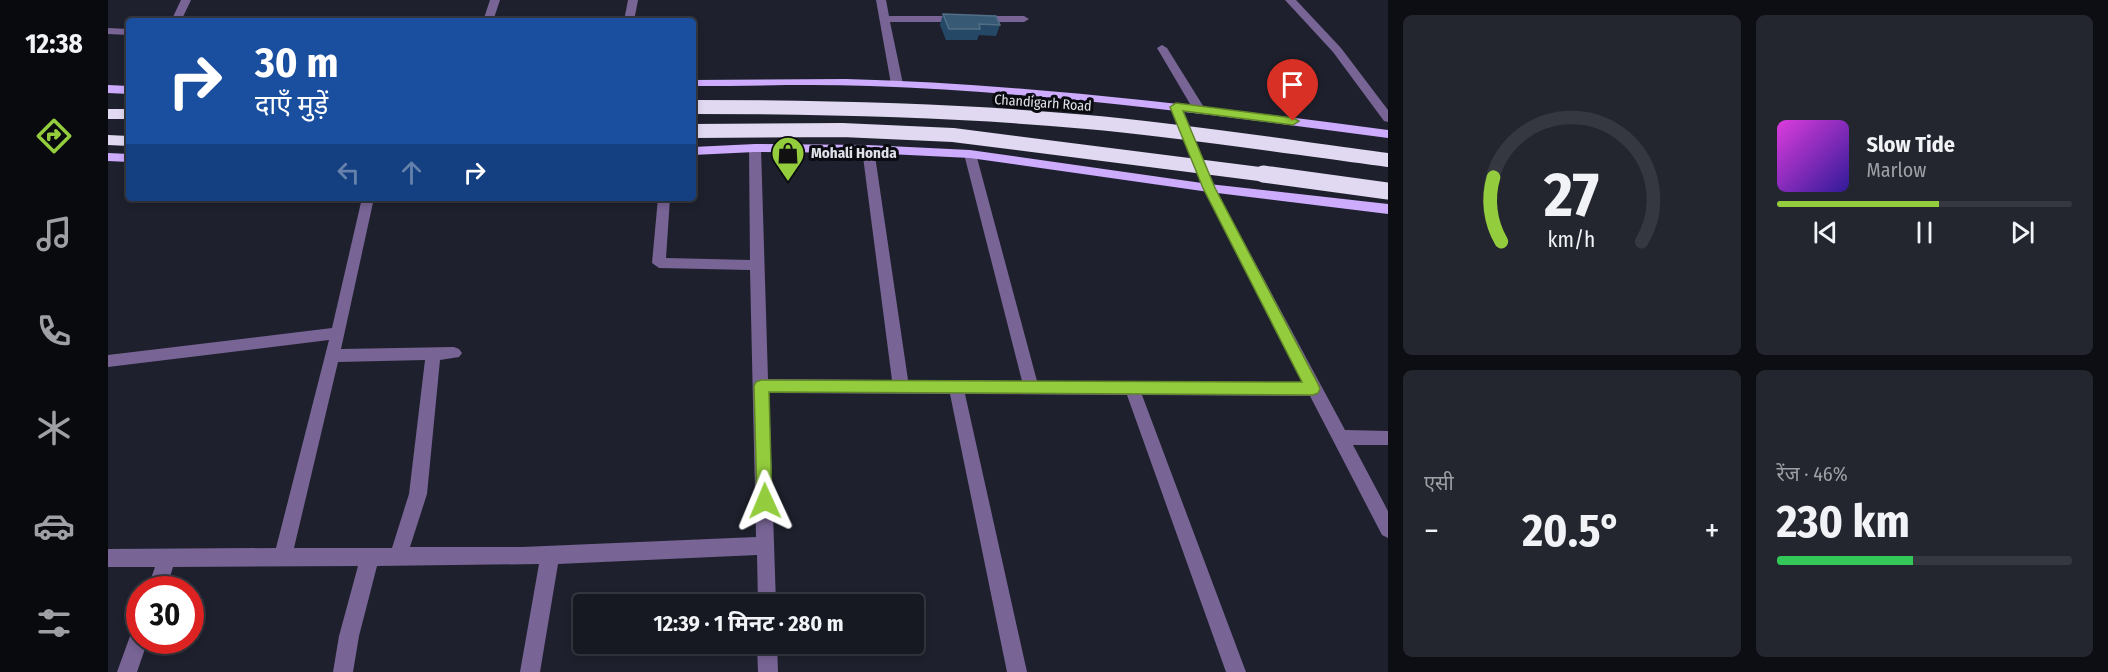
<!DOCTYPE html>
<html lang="hi">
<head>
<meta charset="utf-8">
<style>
  body { margin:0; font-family:"Fira Sans Condensed","Noto Sans Devanagari",sans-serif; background:#23262f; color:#f1f3f6; height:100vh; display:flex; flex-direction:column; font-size:22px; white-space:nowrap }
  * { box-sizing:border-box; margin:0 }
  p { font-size:20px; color:#9ea0a5 }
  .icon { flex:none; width:33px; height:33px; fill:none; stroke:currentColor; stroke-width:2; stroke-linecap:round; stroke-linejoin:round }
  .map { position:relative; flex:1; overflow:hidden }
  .panel { display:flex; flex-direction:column; gap:15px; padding:15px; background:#0c0e13; width:720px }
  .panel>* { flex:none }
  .banner { position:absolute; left:18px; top:18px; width:570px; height:183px; border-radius:6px; box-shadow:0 3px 9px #0003,0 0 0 2px #353840; background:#1a4fa0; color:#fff; overflow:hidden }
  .speed { position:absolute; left:18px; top:576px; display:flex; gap:12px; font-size:30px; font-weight:700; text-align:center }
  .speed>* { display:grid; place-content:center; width:78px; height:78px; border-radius:50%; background:#161922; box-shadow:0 3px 9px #0003,0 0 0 2px #353840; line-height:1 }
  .speed .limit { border:9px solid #d22; background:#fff; color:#111 }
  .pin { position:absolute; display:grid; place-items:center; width:51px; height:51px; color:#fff; margin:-62px -26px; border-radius:50% 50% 50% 0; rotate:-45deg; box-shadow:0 0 6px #0007 }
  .pin .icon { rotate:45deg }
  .me { position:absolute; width:66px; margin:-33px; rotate:359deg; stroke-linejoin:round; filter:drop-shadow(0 0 4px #0008) }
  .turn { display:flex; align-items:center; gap:21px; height:126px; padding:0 30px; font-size:27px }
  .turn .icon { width:78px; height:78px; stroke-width:2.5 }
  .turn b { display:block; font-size:42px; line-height:51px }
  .lanes { display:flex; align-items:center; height:57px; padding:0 30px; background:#0003; justify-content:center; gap:30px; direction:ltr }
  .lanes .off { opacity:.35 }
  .big { font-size:45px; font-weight:700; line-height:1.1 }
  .panel .card { flex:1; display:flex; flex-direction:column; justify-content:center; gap:9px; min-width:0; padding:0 21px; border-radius:9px; background:#23262f }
  .panel .dial { align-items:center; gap:0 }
  .dial svg { height:156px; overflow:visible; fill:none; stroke:#353840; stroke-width:7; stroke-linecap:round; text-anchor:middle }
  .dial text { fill:#f1f3f6; stroke:none }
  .song { display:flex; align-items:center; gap:18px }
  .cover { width:72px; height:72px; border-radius:9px; background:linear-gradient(135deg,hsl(300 70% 55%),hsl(250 70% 35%)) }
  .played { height:6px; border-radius:3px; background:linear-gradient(90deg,#93cd3d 55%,#353840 55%) }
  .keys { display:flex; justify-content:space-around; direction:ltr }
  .heat { display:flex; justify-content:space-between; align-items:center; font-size:33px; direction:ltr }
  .charge { height:9px; border-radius:4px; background:linear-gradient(90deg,#34c759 46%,#353840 0) }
  .panel .tiles { flex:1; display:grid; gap:15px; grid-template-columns:repeat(2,1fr) }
  .trip { position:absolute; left:465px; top:594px; width:351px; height:60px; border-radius:6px; background:#161922; box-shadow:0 3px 9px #0003,0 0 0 2px #353840; font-weight:700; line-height:60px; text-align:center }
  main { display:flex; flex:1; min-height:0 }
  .tab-bar { display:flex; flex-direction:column; width:108px; justify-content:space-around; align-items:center; background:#090a0e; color:#9ea0a5 }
  .tab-bar .icon { width:42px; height:42px }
  .tab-bar .selected { color:#93cd3d }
  .tab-bar b { font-size:27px; color:#f1f3f6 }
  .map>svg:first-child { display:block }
</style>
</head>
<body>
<main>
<nav class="tab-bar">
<b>12:38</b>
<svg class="icon selected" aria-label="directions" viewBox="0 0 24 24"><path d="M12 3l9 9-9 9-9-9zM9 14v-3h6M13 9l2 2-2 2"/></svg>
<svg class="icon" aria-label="music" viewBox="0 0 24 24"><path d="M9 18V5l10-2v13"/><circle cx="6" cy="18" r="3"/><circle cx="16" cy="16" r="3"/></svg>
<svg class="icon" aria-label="phone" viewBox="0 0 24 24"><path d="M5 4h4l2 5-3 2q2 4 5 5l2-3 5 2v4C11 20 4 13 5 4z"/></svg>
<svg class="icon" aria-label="climate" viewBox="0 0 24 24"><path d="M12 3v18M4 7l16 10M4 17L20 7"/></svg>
<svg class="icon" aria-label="car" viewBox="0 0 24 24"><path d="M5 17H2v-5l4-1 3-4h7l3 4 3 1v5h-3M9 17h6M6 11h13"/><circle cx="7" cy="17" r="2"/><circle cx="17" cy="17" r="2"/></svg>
<svg class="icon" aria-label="filters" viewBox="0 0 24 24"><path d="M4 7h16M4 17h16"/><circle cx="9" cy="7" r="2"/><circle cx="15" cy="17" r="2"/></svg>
</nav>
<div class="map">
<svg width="1280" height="672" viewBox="0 0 1280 672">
  <rect width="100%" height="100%" fill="#1e212d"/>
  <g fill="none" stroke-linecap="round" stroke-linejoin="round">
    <g fill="#786495" fill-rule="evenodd">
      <polygon points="73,0 83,0 73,21 63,21"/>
      <polygon points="382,0 392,0 385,21 375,21"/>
      <polygon points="520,0 530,0 526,21 516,21"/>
      <polygon points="768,0 778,0 781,16 916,16 921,19 916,22 782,22 795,84 789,87 783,84"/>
      <polygon points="1177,0 1188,0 1233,48 1280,110 1280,122 1276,121 1225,52"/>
      <polygon points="0,28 21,29 21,35 0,34"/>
      <polygon points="1054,45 1059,48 1097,109 1095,112 1087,112 1085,109 1049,48"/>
      <path d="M 1068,103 L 1074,107 L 1107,188 L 1237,430 L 1280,431 L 1280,445 L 1245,445 L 1280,511 L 1280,538 L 1274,535 L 1202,396 L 1034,395 L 1138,672 L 1118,672 L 1019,395 L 857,394 L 919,672 L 899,672 L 842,394 L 661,393 L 668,604 L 650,604 L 649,555 L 450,564 L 432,672 L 412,672 L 431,564 L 269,566 L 251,636 L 245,672 L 225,672 L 231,636 L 250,566 L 65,567 L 58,590 L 39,590 L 47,567 L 0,567 L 0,549 L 168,548 L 221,340 L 0,367 L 0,355 L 224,328 L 254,198 L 266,198 L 233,349 L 346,347 L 351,349 L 354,353 L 351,357 L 332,360 L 319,494 L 302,547 L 414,547 L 648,537 L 642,270 L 551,268 L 544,263 L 550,198 L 562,198 L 558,258 L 642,260 L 641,148 L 647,144 L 653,148 L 660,379 L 784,380 L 754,149 L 760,145 L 766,149 L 800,380 L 914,381 L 856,154 L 862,150 L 868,154 L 929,381 L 1195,382 L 1095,188 L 1062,107 ZM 317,360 L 301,494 L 284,548 L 186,548 L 230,362 Z"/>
      <polygon points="32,626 32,640 40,640 29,672 9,672 25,628"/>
      <polygon points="649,644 669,644 670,672 650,672"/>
    </g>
    <g fill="#cdabfd" fill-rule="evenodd">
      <path d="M 738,79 C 919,84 1100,106 1280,130 L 1280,138 C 1108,115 935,92 762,86 C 703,84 644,86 585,86 L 585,80 Z"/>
      <polygon points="0,85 21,86 21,94 0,93"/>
      <polygon points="647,144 760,145 862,150 1101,184 1280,204 1280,214 1101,192 862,158 760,153 647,152 585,155 585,147"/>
      <polygon points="0,153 21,154 21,162 0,161"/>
    </g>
    <g fill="#e1d8f1" fill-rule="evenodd">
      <rect x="0" y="109" width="21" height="10"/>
      <polygon points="0,135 21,136 21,146 0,145"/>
    </g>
    <g stroke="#e1d8f1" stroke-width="14">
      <path d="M 585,107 C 717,107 848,110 979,122 C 1080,131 1180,147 1280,160"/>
      <polyline points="585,131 734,130 845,135 1167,176"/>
    </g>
    <polyline stroke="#e1d8f1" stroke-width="17" points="1155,174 1280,191"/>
  </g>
  <polygon fill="#244865" points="835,14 892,25 888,36 871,35 869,40 838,40 832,25"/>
  <polygon fill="#385973" stroke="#526e86" stroke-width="1.5" points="835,14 888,16 892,25 871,24 872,29 841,29"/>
  <polygon fill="#93cd3d" stroke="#608528" stroke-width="1.5" points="1068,103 1185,118 1191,121 1185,125 1075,111 1107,188 1210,384 1212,389 1210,393 1205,395 661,392 664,501 662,506 657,508 651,506 649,501 646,386 648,382 653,380 1194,382 1095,188 1062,107"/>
  <defs>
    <symbol id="shop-pin" viewBox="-11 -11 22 30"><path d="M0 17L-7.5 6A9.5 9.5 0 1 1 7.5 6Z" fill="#93cd3d" stroke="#0a0b10"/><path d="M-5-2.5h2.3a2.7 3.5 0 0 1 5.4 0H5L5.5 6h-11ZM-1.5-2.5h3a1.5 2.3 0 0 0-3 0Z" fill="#111"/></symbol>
  </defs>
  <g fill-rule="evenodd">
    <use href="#shop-pin" x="661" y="134" width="38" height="52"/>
  </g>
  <g text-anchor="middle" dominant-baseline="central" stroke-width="6" stroke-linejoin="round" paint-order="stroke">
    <g font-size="14" fill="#dfe1e9" stroke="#0a0b10">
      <text transform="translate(935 103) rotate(4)">Chandigarh Road</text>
    </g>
    <g font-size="15" font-weight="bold" fill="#dfe1e9" stroke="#0a0b10" text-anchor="start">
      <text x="703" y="153">Mohali Honda</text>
    </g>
  </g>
</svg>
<div class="speed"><div class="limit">30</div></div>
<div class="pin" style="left:1185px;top:121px;background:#d93025"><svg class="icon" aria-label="arrive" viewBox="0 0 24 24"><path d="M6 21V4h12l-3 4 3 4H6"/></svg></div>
<svg class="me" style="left:657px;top:501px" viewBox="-20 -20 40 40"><path d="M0-17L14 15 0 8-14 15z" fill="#93cd3d" stroke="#fff" stroke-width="4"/></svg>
<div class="trip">12:39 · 1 मिनट · 280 m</div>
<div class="banner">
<div class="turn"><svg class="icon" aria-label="right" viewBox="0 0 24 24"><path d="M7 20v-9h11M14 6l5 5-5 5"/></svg><div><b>30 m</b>दाएँ मुड़ें</div></div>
<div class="lanes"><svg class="icon off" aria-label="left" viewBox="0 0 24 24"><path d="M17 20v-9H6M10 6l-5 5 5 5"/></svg><svg class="icon off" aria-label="ahead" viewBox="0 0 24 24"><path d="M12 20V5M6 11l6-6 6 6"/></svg><svg class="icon" aria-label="right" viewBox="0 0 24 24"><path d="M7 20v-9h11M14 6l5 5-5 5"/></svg></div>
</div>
</div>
<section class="panel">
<div class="tiles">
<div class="card dial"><svg viewBox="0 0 100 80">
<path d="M14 69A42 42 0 1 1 86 69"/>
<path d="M14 69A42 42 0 0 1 10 36" stroke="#93cd3d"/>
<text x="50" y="56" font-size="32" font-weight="700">27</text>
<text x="50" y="72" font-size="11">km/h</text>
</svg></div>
<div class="card">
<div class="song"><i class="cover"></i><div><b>Slow Tide</b><p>Marlow</p></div></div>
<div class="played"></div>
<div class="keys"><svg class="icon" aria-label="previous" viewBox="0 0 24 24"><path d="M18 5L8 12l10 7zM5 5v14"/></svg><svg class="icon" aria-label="pause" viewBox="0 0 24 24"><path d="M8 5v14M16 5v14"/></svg><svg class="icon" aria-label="next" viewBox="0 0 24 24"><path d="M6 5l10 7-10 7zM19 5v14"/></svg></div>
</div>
<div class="card"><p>एसी</p>
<div class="heat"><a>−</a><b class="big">20.5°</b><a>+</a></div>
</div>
<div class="card"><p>रेंज · 46%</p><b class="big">230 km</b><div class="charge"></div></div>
</div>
</section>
</main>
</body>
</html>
